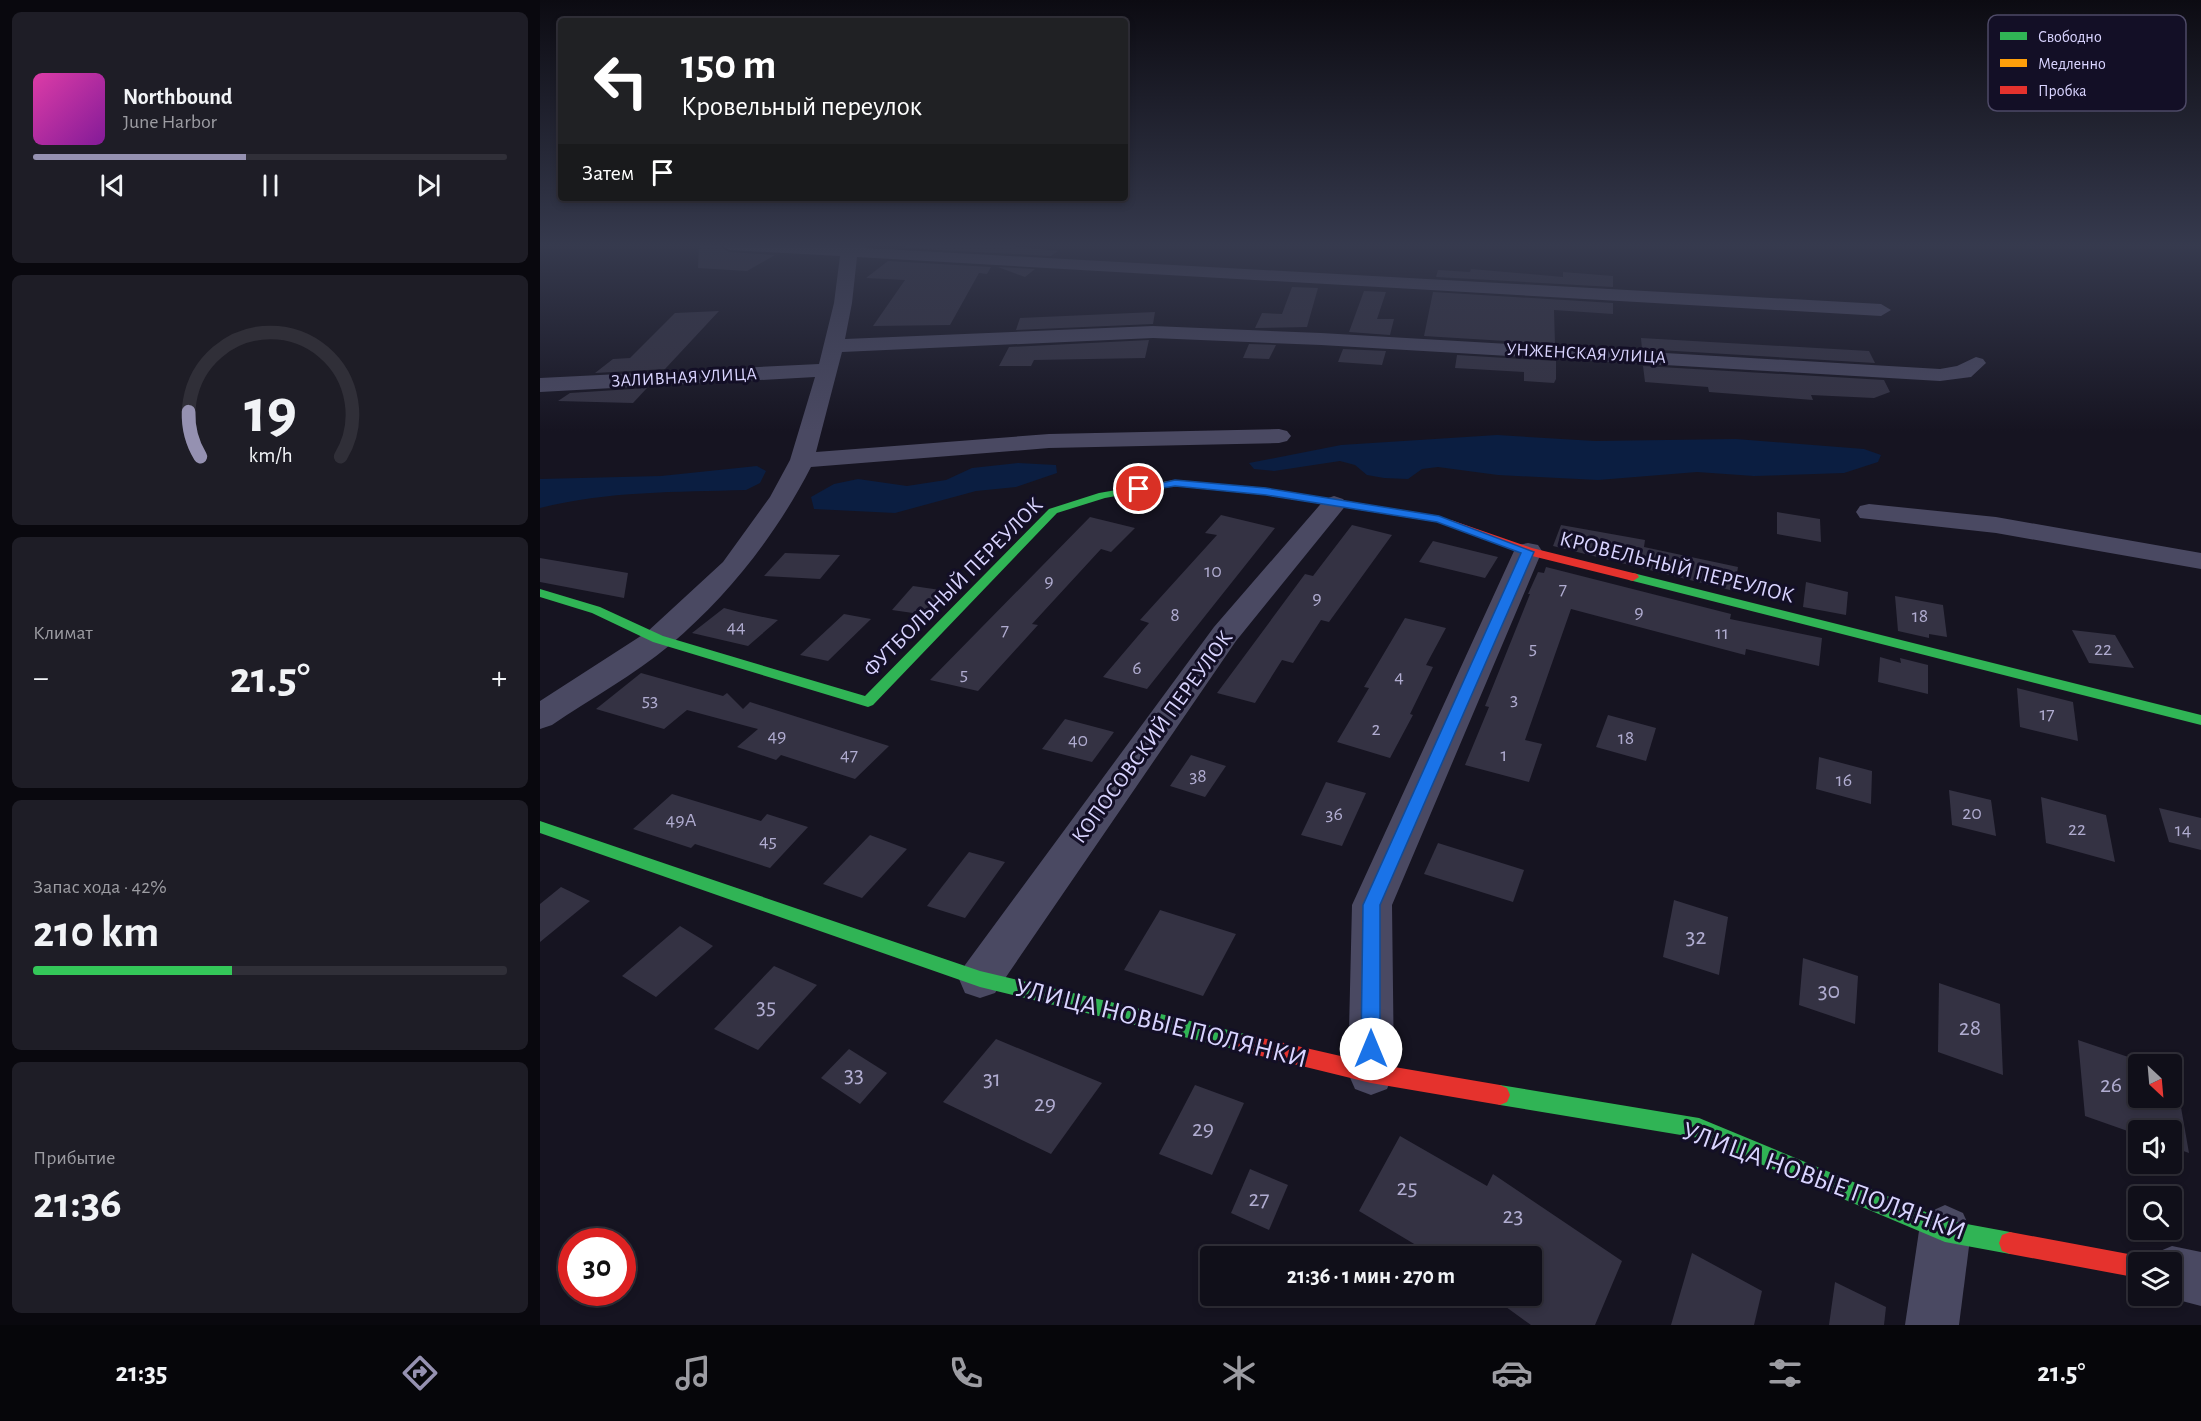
<!DOCTYPE html>
<html lang="ru">
<head>
<meta charset="utf-8">
<style>
  body { margin:0; font-family:"Alegreya Sans",sans-serif; background:#1e1d26; color:#f1f3f6; height:100vh; display:flex; flex-direction:column; font-size:22px; white-space:nowrap }
  * { box-sizing:border-box; margin:0 }
  p { font-size:20px; color:#9c9ca2 }
  .icon { flex:none; width:33px; height:33px; fill:none; stroke:currentColor; stroke-width:2; stroke-linecap:round; stroke-linejoin:round }
  .map { position:relative; flex:1; overflow:hidden }
  .side { display:flex; flex-direction:column; gap:12px; padding:12px; background:#09080e; width:540px }
  .side>* { flex:none }
  .hud { position:absolute; left:18px; top:18px; width:570px; height:183px; border-radius:6px; box-shadow:0 3px 9px #0003,0 0 0 2px #302f38; background:#202124; color:#fff; overflow:hidden }
  .needle { width:39px; rotate:154deg }
  .controls { position:absolute; left:1588px; top:1054px; display:grid; gap:12px }
  .controls a { display:grid; place-items:center; width:54px; height:54px; border-radius:6px; background:#100f19; box-shadow:0 3px 9px #0003,0 0 0 2px #302f38; font-size:30px }
  .speed { position:absolute; left:18px; top:1228px; display:flex; gap:12px; font-size:30px; font-weight:700; text-align:center }
  .speed>* { display:grid; place-content:center; width:78px; height:78px; border-radius:50%; background:#100f19; box-shadow:0 3px 9px #0003,0 0 0 2px #302f38; line-height:1 }
  .speed .limit { border:9px solid #d22; background:#fff; color:#111 }
  .pin { position:absolute; display:grid; place-items:center; width:51px; height:51px; color:#fff; margin:-26px; border:3px solid #fff; border-radius:50%; box-shadow:0 2px 6px #0007 }
  .me { position:absolute; width:66px; margin:-33px; rotate:0deg; stroke-linejoin:round; filter:drop-shadow(0 0 4px #0008) }
  .turn { display:flex; align-items:center; gap:21px; height:126px; padding:0 24px; font-size:27px }
  .turn .icon { width:78px; height:78px; stroke-width:2.5 }
  .turn b { display:block; font-size:42px; line-height:51px }
  .then { display:flex; align-items:center; height:57px; padding:0 24px; background:#0003; gap:12px; font-size:22px }
  .big { font-size:45px; font-weight:600; line-height:1.1 }
  .side .card { flex:1; display:flex; flex-direction:column; justify-content:center; gap:9px; min-width:0; padding:0 21px; border-radius:9px; background:#1e1d26 }
  .side .dial { align-items:center; gap:0 }
  .dial svg { height:156px; overflow:visible; fill:none; stroke:#302f38; stroke-width:7; stroke-linecap:round; text-anchor:middle }
  .dial text { fill:#f1f3f6; stroke:none }
  .song { display:flex; align-items:center; gap:18px }
  .cover { width:72px; height:72px; border-radius:9px; background:linear-gradient(135deg,hsl(320 70% 55%),hsl(290 70% 35%)) }
  .played { height:6px; border-radius:3px; background:linear-gradient(90deg,#9591b1 45%,#302f38 45%) }
  .keys { display:flex; justify-content:space-around; direction:ltr }
  .heat { display:flex; justify-content:space-between; align-items:center; font-size:33px; direction:ltr }
  .charge { height:9px; border-radius:4px; background:linear-gradient(90deg,#34c759 42%,#302f38 0) }
  .trip { position:absolute; left:660px; top:1246px; width:342px; height:60px; border-radius:6px; background:#100f19; box-shadow:0 3px 9px #0003,0 0 0 2px #302f38; font-weight:600; line-height:60px; text-align:center }
  .menu { display:flex; height:96px; justify-content:space-around; align-items:center; background:#06060a; color:#9c9ca2 }
  .menu .icon { width:42px; height:42px }
  .menu .on { color:#9591b1 }
  .menu b { font-size:27px; color:#f1f3f6 }
  main { display:flex; flex:1; min-height:0 }
  .map>svg:first-child { display:block }
</style>
</head>
<body>
<main>
<section class="side">
<div class="card">
<div class="song"><i class="cover"></i><div><b>Northbound</b><p>June Harbor</p></div></div>
<div class="played"></div>
<div class="keys"><svg class="icon" aria-label="previous" viewBox="0 0 24 24"><path d="M18 5L8 12l10 7zM5 5v14"/></svg><svg class="icon" aria-label="pause" viewBox="0 0 24 24"><path d="M8 5v14M16 5v14"/></svg><svg class="icon" aria-label="next" viewBox="0 0 24 24"><path d="M6 5l10 7-10 7zM19 5v14"/></svg></div>
</div>
<div class="card dial"><svg viewBox="0 0 100 80">
<path d="M14 69A42 42 0 1 1 86 69"/>
<path d="M14 69A42 42 0 0 1 8 46" stroke="#9591b1"/>
<text x="50" y="56" font-size="32" font-weight="700">19</text>
<text x="50" y="72" font-size="11">km/h</text>
</svg></div>
<div class="card"><p>Климат</p>
<div class="heat"><a>−</a><b class="big">21.5°</b><a>+</a></div>
</div>
<div class="card"><p>Запас хода · 42%</p><b class="big">210 km</b><div class="charge"></div></div>
<div class="card"><p>Прибытие</p><b class="big">21:36</b></div>
</section>
<div class="map">
<svg width="1661" height="1325" viewBox="0 0 1661 1325">
  <rect width="100%" height="100%" fill="#161421"/>
  <g fill="#0b1e41">
    <polygon points="957,435 1055,441 1196,439 1324,449 1341,455 1338,462 1304,473 1214,476 1157,472 1058,480 958,475 898,467 882,469 868,479 844,478 827,475 815,465 800,461 734,471 714,469 709,463 801,445"/>
    <polygon points="478,463 516,465 517,473 476,487 436,491 355,513 274,509 271,497 294,484 318,479 367,486 406,480 432,468"/>
    <path d="M 217,466 L 226,471 L 220,483 L 206,490 C 137,492 67,491 0,508 L 0,479 L 121,476 Z"/>
  </g>
  <g fill="#343243">
    <polygon points="159,245 179,245 189,252 235,255 207,271 158,268"/>
    <polygon points="368,245 462,245 518,251 511,256 365,248"/>
    <polygon points="348,261 451,267 447,274 439,273 410,325 333,326 365,280 326,278"/>
    <polygon points="458,267 495,269 485,277"/>
    <polygon points="931,269 1023,277 1023,272 1073,276 1073,287 896,277 898,270 930,272"/>
    <polygon points="752,287 778,288 767,327 715,328 722,313 742,314"/>
    <polygon points="824,291 846,292 837,319 854,319 850,335 809,332"/>
    <polygon points="893,292 1073,303 1073,314 1014,310 1015,344 884,336"/>
    <polygon points="179,311 125,369 55,373 73,359 90,358 135,313"/>
    <polygon points="615,312 613,324 476,330 480,318"/>
    <polygon points="1101,338 1329,351 1335,363 1102,349"/>
    <polygon points="609,340 605,358 494,360 491,366 459,366 469,347"/>
    <polygon points="709,344 736,345 729,359 703,358"/>
    <polygon points="803,349 846,351 842,365 798,362"/>
    <polygon points="917,355 1016,361 1016,379 1014,383 984,381 984,372 915,368"/>
    <polygon points="1103,366 1344,380 1350,392 1334,398 1271,395 1273,400 1169,392 1168,387 1105,382"/>
    <polygon points="107,388 93,403 18,401 30,393"/>
    <polygon points="1237,512 1280,519 1281,542 1237,534"/>
    <polygon points="681,515 735,528 607,689 563,677 609,623 600,620 677,535 665,533"/>
    <polygon points="550,517 595,528 571,552 561,549 492,624 498,625 438,691 390,680"/>
    <polygon points="812,525 852,535 789,622 781,620 753,663 742,660 715,703 677,693 765,574 773,576"/>
    <polygon points="1021,525 1105,540 1104,547 1198,567 1194,591 1013,546"/>
    <polygon points="893,541 958,557 945,578 879,562"/>
    <polygon points="245,553 300,555 280,579 224,576"/>
    <polygon points="0,558 88,573 84,598 0,582"/>
    <polygon points="1006,567 1191,614 1190,619 1282,638 1279,666 1206,649 1205,655 1031,609 985,740 1002,744 989,782 925,765 949,707 945,706 990,594 988,594 998,572 1004,573"/>
    <polygon points="1266,582 1308,592 1306,615 1263,607"/>
    <polygon points="373,586 407,591 387,615 352,610"/>
    <polygon points="1355,596 1403,605 1407,637 1389,634 1389,638 1358,631"/>
    <polygon points="184,608 199,612 238,620 208,646 152,633"/>
    <polygon points="304,614 331,619 288,661 260,655"/>
    <polygon points="865,618 906,628 886,665 893,667 870,714 873,715 850,758 797,742 829,688 824,687"/>
    <polygon points="1532,630 1575,635 1594,668 1549,663"/>
    <polygon points="1340,657 1361,663 1360,658 1388,665 1388,694 1338,682"/>
    <polygon points="101,673 183,696 187,693 203,709 210,702 349,746 315,779 241,755 236,760 197,747 218,729 214,728 147,710 124,729 56,709"/>
    <polygon points="1477,688 1533,702 1538,741 1480,727"/>
    <polygon points="1068,715 1116,728 1106,761 1056,747"/>
    <polygon points="525,719 574,732 552,762 502,749"/>
    <polygon points="651,755 686,766 665,797 630,786"/>
    <polygon points="1279,757 1332,771 1331,804 1276,789"/>
    <polygon points="786,782 826,793 802,846 761,835"/>
    <polygon points="1409,790 1451,800 1456,836 1412,825"/>
    <polygon points="132,794 221,821 227,814 268,827 230,868 155,844 151,848 93,829"/>
    <polygon points="1501,797 1566,815 1575,862 1506,843"/>
    <polygon points="1619,808 1661,818 1661,850 1629,842"/>
    <polygon points="330,835 367,849 322,898 283,884"/>
    <polygon points="898,843 984,870 973,902 884,874"/>
    <polygon points="429,852 465,862 425,918 387,906"/>
    <polygon points="21,887 50,901 0,942 0,904"/>
    <polygon points="1134,900 1188,917 1179,975 1123,957"/>
    <polygon points="620,910 696,934 663,996 584,970"/>
    <polygon points="140,926 173,946 116,997 82,976"/>
    <polygon points="1263,958 1318,976 1315,1024 1259,1005"/>
    <polygon points="234,966 277,985 218,1050 174,1029"/>
    <polygon points="1399,983 1460,1004 1463,1075 1398,1052"/>
    <polygon points="456,1039 562,1083 511,1154 403,1102"/>
    <polygon points="1538,1040 1612,1065 1599,1065 1599,1098 1632,1098 1632,1072 1635,1073 1649,1153 1632,1147 1632,1131 1599,1131 1599,1135 1545,1116"/>
    <polygon points="309,1049 347,1073 320,1104 281,1078"/>
    <polygon points="655,1085 704,1103 672,1175 619,1154"/>
    <polygon points="860,1136 947,1186 953,1174 1082,1261 1055,1325 991,1325 951,1296 992,1296 992,1257 896,1257 819,1211"/>
    <polygon points="710,1169 748,1185 729,1230 691,1213"/>
    <polygon points="1152,1253 1222,1291 1214,1325 1131,1325"/>
    <polygon points="1295,1282 1346,1307 1344,1325 1289,1325"/>
  </g>
  <g fill="none" stroke-linecap="round" stroke-linejoin="round">
    <g fill="#4a4962" fill-rule="evenodd">
      <path d="M 181,245 L 326,245 L 325,248 L 1341,304 L 1351,310 L 1341,316 L 317,257 L 312,303 L 305,339 L 613,326 L 781,333 L 1400,369 L 1417,366 L 1436,357 L 1443,359 L 1446,363 L 1431,377 L 1400,381 L 781,345 L 613,338 L 302,352 L 276,452 L 509,434 L 739,429 L 747,431 L 751,436 L 747,441 L 739,443 L 509,448 L 271,467 C 236,535 188,596 130,645 C 94,675 50,699 12,725 L 0,729 L 0,701 L 107,632 L 183,562 L 230,497 L 250,460 L 275,377 L 0,392 L 0,378 L 279,364 L 294,303 L 300,256 L 189,250 Z"/>
      <polygon points="794,496 803,499 807,504 696,641 455,993 440,998 425,993 419,979 425,965 674,627 785,499"/>
      <polygon points="1329,504 1456,517 1661,553 1661,569 1456,533 1320,518 1316,512 1320,506"/>
      <polygon points="988,543 998,545 1002,551 852,905 854,1073 847,1089 831,1095 815,1089 808,1073 812,905 974,551 978,545"/>
      <polygon points="1405,1205 1423,1213 1431,1231 1419,1325 1365,1325 1379,1231 1387,1213"/>
      <polygon points="1632,1246 1661,1252 1661,1306 1623,1296 1632,1296 1632,1263 1610,1263 1613,1254"/>
    </g>
    <g fill="#30b455" fill-rule="evenodd">
      <polygon points="605,485 610,488 609,490 565,498 517,513 333,705 328,707 113,642 52,613 0,597 0,589 60,607 123,636 325,696 509,509 559,493"/>
      <polygon points="1093,573 1661,715 1661,725 1089,580 1087,577"/>
      <polygon points="0,821 440,971 705,1034 712,1036 715,1043 712,1050 705,1052 440,987 0,833"/>
      <polygon points="960,1085 1159,1118 1405,1220 1470,1232 1478,1235 1481,1243 1478,1251 1470,1254 1405,1242 1159,1138 960,1105 953,1102 950,1095 953,1088"/>
    </g>
    <polygon fill="#ff9f0a" fill-rule="evenodd" points="635,480 726,489 899,516 917,523 911,526 897,522 726,495 635,486 605,491 600,488 605,485"/>
    <g fill="#e5322d" fill-rule="evenodd">
      <polygon points="911,520 992,548 1097,574 1099,577 1093,581 984,554 907,525 905,523"/>
      <polygon points="705,1034 831,1063 960,1085 967,1088 970,1095 967,1102 960,1105 831,1083 705,1052 698,1050 695,1043 698,1036"/>
      <polygon points="1470,1232 1599,1256 1607,1259 1609,1263 1599,1263 1599,1278 1470,1254 1462,1251 1459,1243 1462,1235"/>
    </g>
  </g>
  <linearGradient id="sky" x2="0" y2="1"><stop stop-color="#0c0b12"/><stop offset="0.57" stop-color="#363a4e"/><stop offset="1" stop-color="#363a4e" stop-opacity="0"/></linearGradient>
  <rect width="1661" height="431" fill="url(#sky)"/>
  <polygon fill="#1a73e8" stroke="#114b97" stroke-width="1.5" points="635,480 726,488 899,516 994,552 840,905 840,1049 838,1056 831,1058 824,1056 821,1049 823,905 981,553 897,522 726,495 635,486 599,492 594,489"/>
  <g text-anchor="middle" dominant-baseline="central" stroke-width="6" stroke-linejoin="round" paint-order="stroke">
    <g font-size="18" fill="#d9d4ff" stroke="#130f26">
      <text transform="translate(1046 354) rotate(3)">УНЖЕНСКАЯ УЛИЦА</text>
      <text transform="translate(144 378) rotate(-3)">ЗАЛИВНАЯ УЛИЦА</text>
    </g>
    <g font-size="20" fill="#b0acd0">
      <text x="673" y="571">10</text>
      <text x="509" y="581">9</text>
      <text x="1023" y="589">7</text>
      <text x="777" y="598">9</text>
      <text x="1099" y="612">9</text>
      <text x="635" y="615">8</text>
      <text x="1380" y="616">18</text>
      <text x="196" y="627">44</text>
      <text x="465" y="630">7</text>
      <text x="1182" y="633">11</text>
      <text x="993" y="648">5</text>
      <text x="1563" y="649">22</text>
      <text x="597" y="668">6</text>
      <text x="424" y="674">5</text>
      <text x="859" y="677">4</text>
      <text x="974" y="699">3</text>
      <text x="110" y="700">53</text>
      <text x="1507" y="714">17</text>
      <text x="836" y="729">2</text>
      <text x="237" y="736">49</text>
      <text x="1086" y="738">18</text>
      <text x="538" y="740">40</text>
      <text x="309" y="755">47</text>
      <text x="964" y="755">1</text>
      <text x="658" y="776">38</text>
      <text x="1304" y="780">16</text>
      <text x="1432" y="813">20</text>
      <text x="794" y="814">36</text>
      <text x="141" y="820">49А</text>
      <text x="1537" y="829">22</text>
      <text x="1643" y="830">14</text>
      <text x="228" y="841">45</text>
    </g>
    <g font-size="22" fill="#d9d4ff" stroke="#130f26">
      <text transform="translate(1137 567) rotate(14)">КРОВЕЛЬНЫЙ ПЕРЕУЛОК</text>
      <text transform="translate(413 587) rotate(-45)">ФУТБОЛЬНЫЙ ПЕРЕУЛОК</text>
      <text transform="translate(612 737) rotate(-54)">КОПОСОВСКИЙ ПЕРЕУЛОК</text>
    </g>
    <g font-size="24" fill="#b0acd0">
      <text x="1156" y="937">32</text>
      <text x="1289" y="991">30</text>
      <text x="226" y="1007">35</text>
      <text x="1430" y="1028">28</text>
      <text x="314" y="1075">33</text>
      <text x="452" y="1079">31</text>
      <text x="1571" y="1085">26</text>
      <text x="505" y="1104">29</text>
      <text x="663" y="1129">29</text>
      <text x="867" y="1188">25</text>
      <text x="719" y="1199">27</text>
      <text x="973" y="1216">23</text>
    </g>
    <g font-size="27" fill="#d9d4ff" stroke="#130f26">
      <text transform="translate(621 1023) rotate(14)">УЛИЦА НОВЫЕ ПОЛЯНКИ</text>
      <text transform="translate(1284 1181) rotate(20)">УЛИЦА НОВЫЕ ПОЛЯНКИ</text>
    </g>
  </g>
  <rect x="1448" y="15" width="198" height="96" rx="9" fill="#130f26" stroke="#4e4a67" stroke-width="1.5"/>
  <rect x="1460" y="32" width="27" height="8" fill="#30b455"/>
  <rect x="1460" y="59" width="27" height="8" fill="#ff9f0a"/>
  <rect x="1460" y="86" width="27" height="8" fill="#e5322d"/>
  <g font-size="16" fill="#d9d4ff">
    <text x="1498" y="42">Свободно</text>
    <text x="1498" y="69">Медленно</text>
    <text x="1498" y="96">Пробка</text>
  </g>
</svg>
<div class="controls">
<a><svg class="needle" viewBox="-14 -14 28 28"><path d="M0-13l5 13h-10z" fill="#e53935"/><path d="M0 13l5-13h-10z" fill="#9c9ca2"/></svg></a>
<a><svg class="icon" aria-label="sound" viewBox="0 0 24 24"><path d="M4 9h4l5-4v14l-5-4H4zM17 9q2 3 0 6"/></svg></a>
<a><svg class="icon" aria-label="search" viewBox="0 0 24 24"><circle cx="10" cy="10" r="6"/><path d="M15 15l6 6"/></svg></a>
<a><svg class="icon" aria-label="layers" viewBox="0 0 24 24"><path d="M12 4l9 5-9 5-9-5zM3 14l9 5 9-5"/></svg></a>
</div>
<div class="speed"><div class="limit">30</div></div>
<div class="pin" style="left:599px;top:489px;background:#d93025"><svg class="icon" aria-label="arrive" viewBox="0 0 24 24"><path d="M6 21V4h12l-3 4 3 4H6"/></svg></div>
<svg class="me" style="left:831px;top:1049px" viewBox="-20 -20 40 40"><circle r="19" fill="#fff"/><path d="M0-13L10 11 0 6-10 11z" fill="#1a73e8"/></svg>
<div class="trip">21:36 · 1 мин · 270 m</div>
<div class="hud">
<div class="turn"><svg class="icon" aria-label="left" viewBox="0 0 24 24"><path d="M17 20v-9H6M10 6l-5 5 5 5"/></svg><div><b>150 m</b>Кровельный переулок</div></div>
<div class="then">Затем<svg class="icon" aria-label="arrive" viewBox="0 0 24 24"><path d="M6 21V4h12l-3 4 3 4H6"/></svg></div>
</div>
</div>
</main>
<nav class="menu">
<b>21:35</b>
<svg class="icon on" aria-label="directions" viewBox="0 0 24 24"><path d="M12 3l9 9-9 9-9-9zM9 14v-3h6M13 9l2 2-2 2"/></svg>
<svg class="icon" aria-label="music" viewBox="0 0 24 24"><path d="M9 18V5l10-2v13"/><circle cx="6" cy="18" r="3"/><circle cx="16" cy="16" r="3"/></svg>
<svg class="icon" aria-label="phone" viewBox="0 0 24 24"><path d="M5 4h4l2 5-3 2q2 4 5 5l2-3 5 2v4C11 20 4 13 5 4z"/></svg>
<svg class="icon" aria-label="climate" viewBox="0 0 24 24"><path d="M12 3v18M4 7l16 10M4 17L20 7"/></svg>
<svg class="icon" aria-label="car" viewBox="0 0 24 24"><path d="M5 17H2v-5l4-1 3-4h7l3 4 3 1v5h-3M9 17h6M6 11h13"/><circle cx="7" cy="17" r="2"/><circle cx="17" cy="17" r="2"/></svg>
<svg class="icon" aria-label="filters" viewBox="0 0 24 24"><path d="M4 7h16M4 17h16"/><circle cx="9" cy="7" r="2"/><circle cx="15" cy="17" r="2"/></svg>
<b>21.5°</b>
</nav>
</body>
</html>
